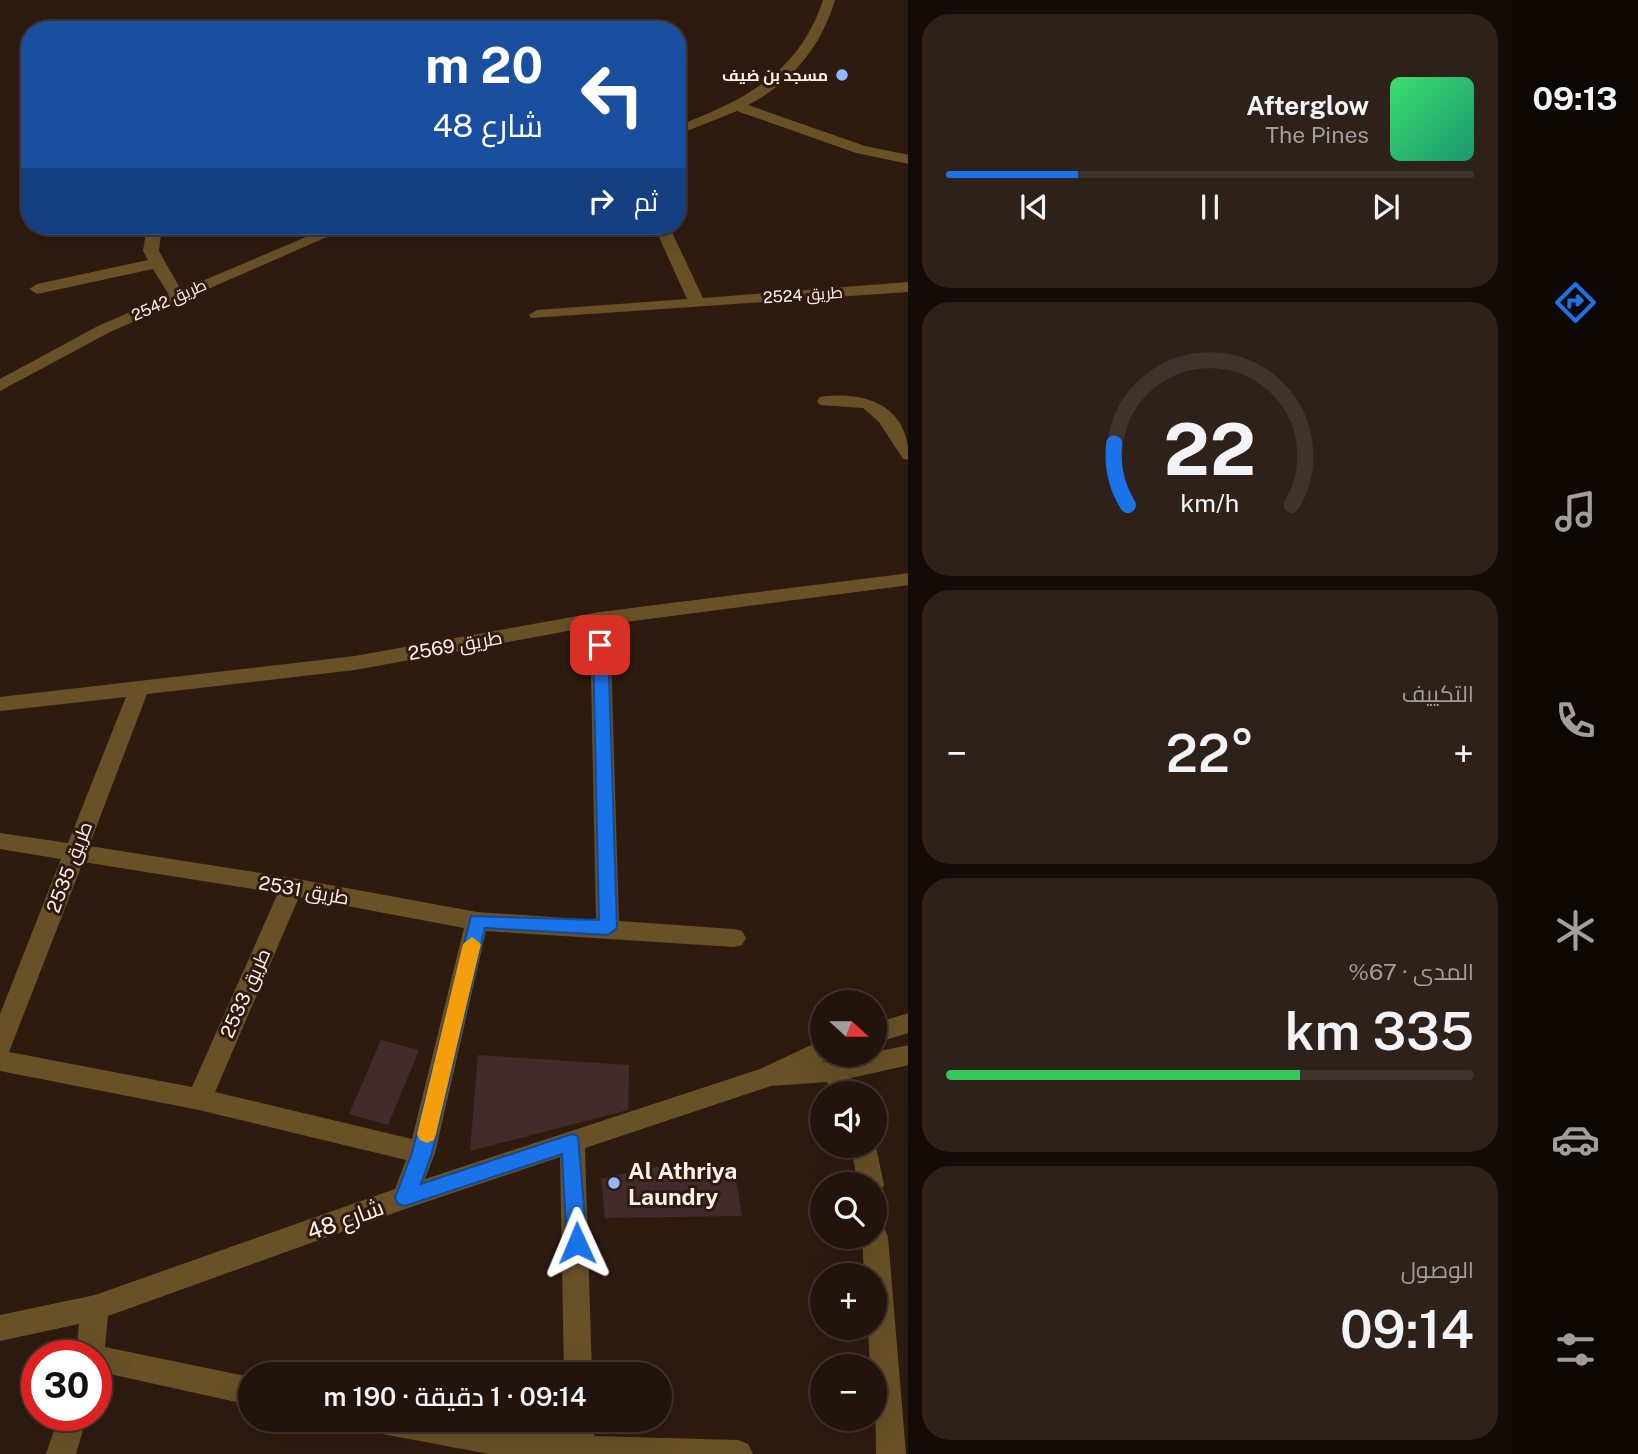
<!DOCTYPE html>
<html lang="ar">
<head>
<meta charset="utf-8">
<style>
  body { margin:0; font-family:"Public Sans",Cairo,sans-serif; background:#2e211a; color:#f1f3f6; direction:rtl; height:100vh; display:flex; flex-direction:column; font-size:26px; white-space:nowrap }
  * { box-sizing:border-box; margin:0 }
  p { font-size:23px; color:#a29e9d }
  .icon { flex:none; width:38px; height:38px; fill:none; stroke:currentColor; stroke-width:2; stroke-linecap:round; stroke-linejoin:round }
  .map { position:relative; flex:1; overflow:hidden; direction:ltr }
  .details { display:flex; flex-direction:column; gap:14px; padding:14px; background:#130b07; width:604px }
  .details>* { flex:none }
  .hud { position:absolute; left:21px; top:21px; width:665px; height:214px; border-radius:28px; box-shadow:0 7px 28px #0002,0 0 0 2px #3f332d; direction:rtl; background:#1a4fa0; color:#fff; overflow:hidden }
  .needle { width:46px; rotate:111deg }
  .fabs { position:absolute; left:810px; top:990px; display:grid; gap:14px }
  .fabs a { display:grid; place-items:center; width:77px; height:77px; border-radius:50%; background:#22140c; box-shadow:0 7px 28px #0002,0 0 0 2px #3f332d; font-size:35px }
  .speed { position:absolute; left:21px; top:1340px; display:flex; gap:14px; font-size:35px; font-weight:700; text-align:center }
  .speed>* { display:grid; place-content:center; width:91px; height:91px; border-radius:50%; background:#22140c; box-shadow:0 7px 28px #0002,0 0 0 2px #3f332d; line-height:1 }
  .speed .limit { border:10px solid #d22; background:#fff; color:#111 }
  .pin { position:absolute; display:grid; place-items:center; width:60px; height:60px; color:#fff; margin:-30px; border-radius:14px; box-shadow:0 4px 10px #0006 }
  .me { position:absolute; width:77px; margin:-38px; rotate:359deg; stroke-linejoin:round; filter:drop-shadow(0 0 5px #0008) }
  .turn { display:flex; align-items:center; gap:24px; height:147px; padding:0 28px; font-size:32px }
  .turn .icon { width:91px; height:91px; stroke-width:2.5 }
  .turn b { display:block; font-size:49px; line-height:60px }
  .then { display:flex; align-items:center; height:66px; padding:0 28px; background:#0003; gap:14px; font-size:26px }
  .big { font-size:52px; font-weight:600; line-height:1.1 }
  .details .tile { flex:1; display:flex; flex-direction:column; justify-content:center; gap:10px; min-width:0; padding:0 24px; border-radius:28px; background:#2e211a }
  .details .dial { align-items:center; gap:0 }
  .dial svg { height:182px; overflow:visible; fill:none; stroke:#3f332d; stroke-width:7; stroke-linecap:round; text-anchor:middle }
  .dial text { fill:#f1f3f6; stroke:none }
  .song { display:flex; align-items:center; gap:21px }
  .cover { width:84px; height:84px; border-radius:10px; background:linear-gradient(135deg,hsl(140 70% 55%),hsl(160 70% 35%)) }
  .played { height:7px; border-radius:4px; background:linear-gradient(90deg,#1a73e8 25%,#3f332d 25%) }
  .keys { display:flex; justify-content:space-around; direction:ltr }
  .heat { display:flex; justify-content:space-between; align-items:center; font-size:38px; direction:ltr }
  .charge { height:10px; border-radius:5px; background:linear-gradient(90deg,#34c759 67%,#3f332d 0) }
  .trip { position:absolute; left:238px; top:1362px; width:434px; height:70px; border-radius:35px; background:#22140c; box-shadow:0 7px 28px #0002,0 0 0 2px #3f332d; font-weight:600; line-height:70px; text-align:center; direction:rtl }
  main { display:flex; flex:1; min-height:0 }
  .tab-bar { display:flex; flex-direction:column; width:126px; justify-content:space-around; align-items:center; background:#0e0805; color:#a29e9d }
  .tab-bar .icon { width:49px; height:49px }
  .tab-bar .on { color:#1a73e8 }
  .tab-bar b { font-size:32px; color:#f1f3f6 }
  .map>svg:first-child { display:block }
</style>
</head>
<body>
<main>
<nav class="tab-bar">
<b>09:13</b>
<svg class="icon on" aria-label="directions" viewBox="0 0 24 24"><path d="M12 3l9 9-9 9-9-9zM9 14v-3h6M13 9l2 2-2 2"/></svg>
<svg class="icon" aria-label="music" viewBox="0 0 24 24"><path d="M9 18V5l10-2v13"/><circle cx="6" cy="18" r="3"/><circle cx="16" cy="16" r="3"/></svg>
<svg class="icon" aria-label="phone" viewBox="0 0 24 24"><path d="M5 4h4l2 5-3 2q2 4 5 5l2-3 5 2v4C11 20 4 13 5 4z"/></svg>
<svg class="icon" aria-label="climate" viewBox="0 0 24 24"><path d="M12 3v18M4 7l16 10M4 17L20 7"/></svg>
<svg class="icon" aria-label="car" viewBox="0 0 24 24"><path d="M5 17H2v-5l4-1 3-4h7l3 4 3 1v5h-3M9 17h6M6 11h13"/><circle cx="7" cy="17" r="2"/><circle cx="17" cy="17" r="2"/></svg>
<svg class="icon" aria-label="filters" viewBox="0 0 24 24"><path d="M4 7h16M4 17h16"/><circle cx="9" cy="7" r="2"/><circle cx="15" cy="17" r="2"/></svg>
</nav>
<section class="details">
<div class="tile">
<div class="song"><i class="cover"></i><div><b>Afterglow</b><p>The Pines</p></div></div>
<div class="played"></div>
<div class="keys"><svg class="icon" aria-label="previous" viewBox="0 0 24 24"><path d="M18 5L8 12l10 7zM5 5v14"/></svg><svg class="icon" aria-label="pause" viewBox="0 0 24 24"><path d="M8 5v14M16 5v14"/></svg><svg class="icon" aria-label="next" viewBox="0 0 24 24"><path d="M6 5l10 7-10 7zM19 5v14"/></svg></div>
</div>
<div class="tile dial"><svg viewBox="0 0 100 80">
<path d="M14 69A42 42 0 1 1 86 69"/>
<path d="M14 69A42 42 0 0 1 8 42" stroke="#1a73e8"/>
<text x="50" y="56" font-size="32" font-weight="700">22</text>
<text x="50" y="72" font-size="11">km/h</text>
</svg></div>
<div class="tile"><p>التكييف</p>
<div class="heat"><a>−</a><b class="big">22°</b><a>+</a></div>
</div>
<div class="tile"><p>المدى · 67%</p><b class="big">335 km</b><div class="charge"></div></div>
<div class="tile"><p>الوصول</p><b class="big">09:14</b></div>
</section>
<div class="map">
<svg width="909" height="1454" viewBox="0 0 909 1454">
  <rect width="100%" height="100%" fill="#2e1b10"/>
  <g fill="#422b2a">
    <polygon points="381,1040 419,1050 388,1125 349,1114"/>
    <polygon points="478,1055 629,1065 628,1110 470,1151"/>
    <polygon points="734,1164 742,1216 605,1218 601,1179 655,1167"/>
  </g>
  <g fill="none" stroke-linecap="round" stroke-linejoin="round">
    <g fill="#685127" fill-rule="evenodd">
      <path d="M 823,0 L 835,0 C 821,47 792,82 748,105 L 865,146 L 909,155 L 909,164 L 856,153 L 737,111 L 677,135 L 677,126 C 745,100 799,73 823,0 Z"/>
      <polygon points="147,226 162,226 159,251 181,290 332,226 352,226 110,332 0,391 0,379 98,326 169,295 153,269 37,294 29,289 37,284 148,260 143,251"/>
      <polygon points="654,226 669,226 703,298 909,282 909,292 531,318 529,315 537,310 687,299"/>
      <path d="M 826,396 C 872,392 909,409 909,460 L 903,459 L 879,422 L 863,408 L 820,405 L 817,401 L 820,397 Z"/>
      <path d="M 909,573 L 909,585 L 610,624 L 619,921 L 734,929 L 742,931 L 746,938 L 742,945 L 734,947 L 486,931 L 435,1153 L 425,1179 L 760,1069 L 822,1040 L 822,1055 L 832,1055 L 822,1062 L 875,1055 L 875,1052 L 909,1045 L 909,1065 L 851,1078 L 857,1094 L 832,1094 L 827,1082 L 771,1086 L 585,1148 L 592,1374 L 564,1374 L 560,1157 L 405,1209 L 108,1316 L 105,1347 L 250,1377 L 250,1405 L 96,1371 L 96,1356 L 76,1356 L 79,1324 L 0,1341 L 0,1315 L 95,1295 L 395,1189 L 406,1160 L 199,1110 L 0,1071 L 0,1014 L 61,859 L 0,849 L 0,833 L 68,843 L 126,697 L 0,711 L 0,697 L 355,656 L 600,612 ZM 590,627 L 596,920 L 477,912 L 292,878 L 89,846 L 147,694 L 355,670 ZM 83,862 L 278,893 L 192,1087 L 9,1052 ZM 299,897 L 464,928 L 412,1139 L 215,1092 Z"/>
      <polygon points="909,1013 909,1033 875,1043 875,1023"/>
      <polygon points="875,1142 884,1185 880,1193 875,1195 875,1185 858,1185 851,1146 875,1146"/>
      <polygon points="875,1225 884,1228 888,1237 906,1454 876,1454 875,1367 870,1367 868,1328 875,1328 875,1276 864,1276 862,1237 875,1237"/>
      <polygon points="59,1416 87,1416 76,1454 46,1454"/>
      <polygon points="363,1419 455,1419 564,1434 565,1419 593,1419 594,1436 738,1440 748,1444 753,1454 489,1454 377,1433 367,1429"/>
    </g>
  </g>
  <polygon fill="#1a73e8" stroke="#114b97" stroke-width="2" points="600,640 608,645 617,928 608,935 485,928 432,1153 421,1184 572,1134 578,1136 587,1243 584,1250 577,1253 570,1250 567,1243 562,1154 405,1206 398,1204 395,1198 412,1153 471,916 599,920 593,645"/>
  <polygon fill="#f59e0b" points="472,937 481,944 436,1134 434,1140 427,1143 420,1140 417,1134 463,944"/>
  <g fill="#93b7fd" stroke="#2e1b10" stroke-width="2.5">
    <circle cx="842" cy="75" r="7"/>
    <circle cx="614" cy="1183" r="7"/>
  </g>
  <g text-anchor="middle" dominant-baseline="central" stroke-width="6" stroke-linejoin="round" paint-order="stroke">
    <g font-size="16" font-weight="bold" fill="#fdf0e9" stroke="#2e1b10" text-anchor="end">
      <text x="828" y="75">مسجد بن ضيف</text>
    </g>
    <g font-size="16" fill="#fdf0e9" stroke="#2e1b10">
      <text transform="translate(803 295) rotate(-4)">طريق 2524</text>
      <text transform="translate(169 300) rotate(-24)">طريق 2542</text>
    </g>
    <g font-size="19" fill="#fdf0e9" stroke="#2e1b10">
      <text transform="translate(455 645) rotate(-10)">طريق 2569</text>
      <text transform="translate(69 867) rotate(-69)">طريق 2535</text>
      <text transform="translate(304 890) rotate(10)">طريق 2531</text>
      <text transform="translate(245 993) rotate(-66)">طريق 2533</text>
    </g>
    <g font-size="23" font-weight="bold" fill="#fdf0e9" stroke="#2e1b10" text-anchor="start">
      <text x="628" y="1170">Al Athriya<tspan x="628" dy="26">Laundry</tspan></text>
    </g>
    <g font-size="23" fill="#fdf0e9" stroke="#2e1b10">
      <text transform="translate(345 1219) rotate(-20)">شارع 48</text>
    </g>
  </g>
</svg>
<div class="fabs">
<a><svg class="needle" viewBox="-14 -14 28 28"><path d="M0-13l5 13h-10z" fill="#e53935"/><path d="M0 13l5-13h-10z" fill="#a29e9d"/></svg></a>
<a><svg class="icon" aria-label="sound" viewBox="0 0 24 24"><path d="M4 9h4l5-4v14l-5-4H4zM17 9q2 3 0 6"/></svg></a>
<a><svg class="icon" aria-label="search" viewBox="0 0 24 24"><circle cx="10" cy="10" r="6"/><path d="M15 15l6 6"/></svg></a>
<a>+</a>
<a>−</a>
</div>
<div class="speed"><div class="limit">30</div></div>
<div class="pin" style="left:600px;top:645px;background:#d93025"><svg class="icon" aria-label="arrive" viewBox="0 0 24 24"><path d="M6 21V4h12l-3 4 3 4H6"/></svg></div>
<svg class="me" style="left:577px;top:1243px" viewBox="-20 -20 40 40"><path d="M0-17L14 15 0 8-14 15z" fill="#1a73e8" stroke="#fff" stroke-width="4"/></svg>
<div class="trip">09:14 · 1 دقيقة · 190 m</div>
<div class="hud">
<div class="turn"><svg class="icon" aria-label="left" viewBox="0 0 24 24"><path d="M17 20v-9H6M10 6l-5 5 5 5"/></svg><div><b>20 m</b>شارع 48</div></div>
<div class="then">ثم<svg class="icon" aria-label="right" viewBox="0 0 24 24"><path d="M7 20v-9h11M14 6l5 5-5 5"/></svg></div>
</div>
</div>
</main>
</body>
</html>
